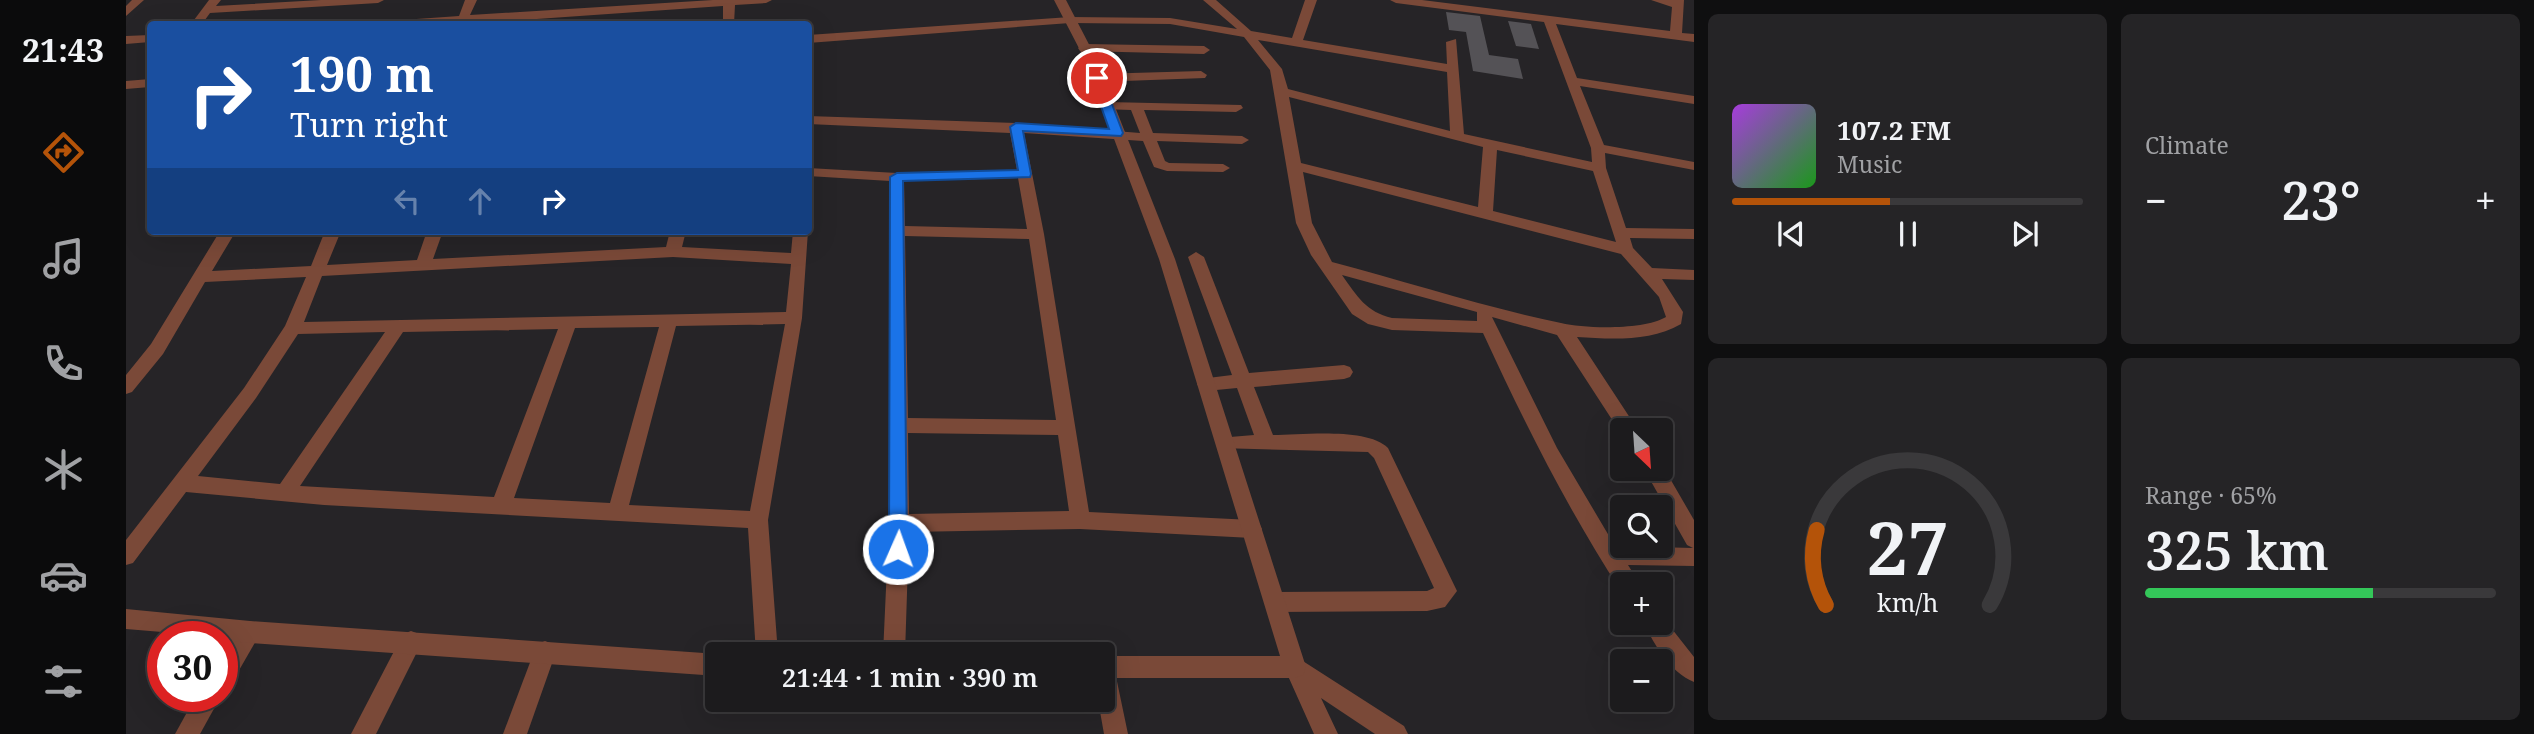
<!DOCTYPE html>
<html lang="en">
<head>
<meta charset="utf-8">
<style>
  body { margin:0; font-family:"Noto Serif",serif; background:#252426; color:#f1f3f6; height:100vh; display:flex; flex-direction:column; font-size:26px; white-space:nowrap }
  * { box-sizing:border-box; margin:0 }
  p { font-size:23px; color:#a0a1a4 }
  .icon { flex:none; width:38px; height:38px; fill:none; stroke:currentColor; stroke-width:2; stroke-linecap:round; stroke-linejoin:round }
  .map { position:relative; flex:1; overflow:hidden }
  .panel { display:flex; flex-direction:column; gap:14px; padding:14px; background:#0f0f10; width:840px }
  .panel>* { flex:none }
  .guide { position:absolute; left:21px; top:21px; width:665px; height:214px; border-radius:7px; box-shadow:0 7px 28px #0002,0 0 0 2px #3a393b; background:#1a4fa0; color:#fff; overflow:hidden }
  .needle { width:46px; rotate:155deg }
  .controls { position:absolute; left:1484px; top:418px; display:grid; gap:14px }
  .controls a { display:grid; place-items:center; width:63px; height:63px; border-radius:7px; background:#1c1b1d; box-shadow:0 7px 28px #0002,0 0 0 2px #3a393b; font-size:35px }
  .speed { position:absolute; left:21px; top:621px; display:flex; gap:14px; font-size:35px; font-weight:700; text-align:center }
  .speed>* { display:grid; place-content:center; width:91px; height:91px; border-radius:50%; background:#1c1b1d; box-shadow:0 7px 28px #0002,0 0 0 2px #3a393b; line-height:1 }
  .speed .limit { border:10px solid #d22; background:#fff; color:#111 }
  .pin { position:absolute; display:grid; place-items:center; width:60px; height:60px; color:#fff; margin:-30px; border:4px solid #fff; border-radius:50%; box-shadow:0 2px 7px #0007 }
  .me { position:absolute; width:77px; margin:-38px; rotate:2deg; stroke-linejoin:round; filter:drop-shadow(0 0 5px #0008) }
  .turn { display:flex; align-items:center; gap:24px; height:147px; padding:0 28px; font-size:32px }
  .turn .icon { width:91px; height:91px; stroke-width:2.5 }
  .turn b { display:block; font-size:49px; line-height:60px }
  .lanes { display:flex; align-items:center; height:66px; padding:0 28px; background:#0003; justify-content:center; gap:35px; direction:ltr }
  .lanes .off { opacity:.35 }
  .big { font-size:52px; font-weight:600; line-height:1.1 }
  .panel .tile { flex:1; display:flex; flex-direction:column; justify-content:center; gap:10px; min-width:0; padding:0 24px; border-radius:10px; background:#252426 }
  .panel .dial { align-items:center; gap:0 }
  .dial svg { height:182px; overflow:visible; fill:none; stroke:#3a393b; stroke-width:7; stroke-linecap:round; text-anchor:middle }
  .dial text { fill:#f1f3f6; stroke:none }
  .song { display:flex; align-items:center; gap:21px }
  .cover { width:84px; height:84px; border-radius:10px; background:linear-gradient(135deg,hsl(280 70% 55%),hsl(120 70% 35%)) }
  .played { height:7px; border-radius:4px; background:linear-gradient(90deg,#b45309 45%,#3a393b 45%) }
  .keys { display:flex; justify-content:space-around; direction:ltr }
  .heat { display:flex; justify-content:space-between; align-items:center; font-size:38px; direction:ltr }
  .charge { height:10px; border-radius:5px; background:linear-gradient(90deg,#34c759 65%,#3a393b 0) }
  .panel .tiles { flex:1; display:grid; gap:14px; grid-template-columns:repeat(2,1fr) }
  .trip { position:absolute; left:579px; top:642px; width:410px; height:70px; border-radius:7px; background:#1c1b1d; box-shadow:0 7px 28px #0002,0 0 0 2px #3a393b; font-weight:600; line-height:70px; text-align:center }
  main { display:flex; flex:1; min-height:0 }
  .menu { display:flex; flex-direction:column; width:126px; justify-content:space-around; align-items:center; background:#0b0b0c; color:#a0a1a4 }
  .menu .icon { width:49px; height:49px }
  .menu .on { color:#b45309 }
  .menu b { font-size:32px; color:#f1f3f6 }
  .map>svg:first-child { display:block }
</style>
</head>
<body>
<main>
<nav class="menu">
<b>21:43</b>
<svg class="icon on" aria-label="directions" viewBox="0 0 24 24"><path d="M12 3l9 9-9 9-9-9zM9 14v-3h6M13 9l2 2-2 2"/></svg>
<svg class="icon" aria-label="music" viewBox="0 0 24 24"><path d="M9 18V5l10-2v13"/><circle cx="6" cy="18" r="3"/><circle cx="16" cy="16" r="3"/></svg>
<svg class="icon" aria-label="phone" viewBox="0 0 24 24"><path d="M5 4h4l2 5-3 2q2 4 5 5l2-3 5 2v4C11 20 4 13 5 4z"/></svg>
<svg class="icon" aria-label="climate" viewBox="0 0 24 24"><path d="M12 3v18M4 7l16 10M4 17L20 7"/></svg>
<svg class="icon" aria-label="car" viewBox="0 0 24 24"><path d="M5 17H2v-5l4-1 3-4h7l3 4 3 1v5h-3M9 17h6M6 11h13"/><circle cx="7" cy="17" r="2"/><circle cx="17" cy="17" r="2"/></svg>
<svg class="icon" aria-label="filters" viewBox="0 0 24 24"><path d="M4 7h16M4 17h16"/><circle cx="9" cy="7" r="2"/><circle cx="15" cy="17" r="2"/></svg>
</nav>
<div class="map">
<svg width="1568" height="734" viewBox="0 0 1568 734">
  <rect width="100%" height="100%" fill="#262427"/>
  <g fill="#545256">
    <polygon points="1320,12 1354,16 1363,55 1392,59 1397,79 1347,71 1340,32 1323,30"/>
    <polygon points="1382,21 1405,24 1413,49 1390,46"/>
  </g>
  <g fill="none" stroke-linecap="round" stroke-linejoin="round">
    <g fill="#7a4938" fill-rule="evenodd">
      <polygon points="83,0 95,0 90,6 195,0 258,0 252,3 84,13 76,24 65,24"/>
      <polygon points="339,0 351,0 344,15 587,0 646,0 640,3 609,5 608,24 597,24 597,6 340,24 256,24 262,21 333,16"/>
      <path d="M 1077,0 L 1090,0 L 1125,31 L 1166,38 L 1179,0 L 1191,0 L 1177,40 L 1321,64 L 1320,42 L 1330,39 L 1338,134 L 1466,162 L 1465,148 L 1418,22 L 1270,3 L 1264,0 L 1296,0 L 1544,31 L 1546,7 L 1525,0 L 1558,0 L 1556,33 L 1568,34 L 1568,42 L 1430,24 L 1451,78 L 1568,96 L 1568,104 L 1454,86 L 1478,145 L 1568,162 L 1568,170 L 1479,153 L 1480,168 L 1500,228 L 1568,229 L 1568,239 L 1504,238 L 1507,248 L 1526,268 L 1568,270 L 1568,280 L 1536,279 L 1557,312 L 1555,324 C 1524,342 1485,339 1451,337 L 1512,430 L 1496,430 L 1496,435 L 1431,335 L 1366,317 L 1431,448 L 1489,546 L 1567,548 L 1561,545 L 1518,469 L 1535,469 L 1535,463 L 1568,520 L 1568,566 L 1502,565 L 1514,584 L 1496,584 L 1495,591 C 1442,510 1398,422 1357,333 L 1266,330 L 1242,324 L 1226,314 L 1185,255 L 1170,223 L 1144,70 L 1118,37 L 1044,24 L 944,23 L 682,43 L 682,35 L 944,17 L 1044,18 L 1111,29 ZM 1132,40 L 1321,72 L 1324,131 L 1162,89 L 1156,69 ZM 1163,97 L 1357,147 L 1352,207 L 1175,163 ZM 1371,150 L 1467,171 L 1490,242 L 1367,211 ZM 1177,172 L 1495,254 L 1533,297 L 1540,317 C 1518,330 1460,329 1435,323 C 1358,307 1282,282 1206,262 L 1186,223 ZM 1216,275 L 1351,312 L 1351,321 L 1266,318 C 1240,312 1231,296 1216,275 Z"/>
      <polygon points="24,35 24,42 0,44 0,36"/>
      <polygon points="958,44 1078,46 1084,50 1078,54 954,51 952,48"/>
      <polygon points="1075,71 1081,75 1079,78 971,82 965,78 971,74"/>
      <polygon points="24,79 24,87 0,89 0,81"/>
      <path d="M 981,102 L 1115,105 L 1117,108 L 1110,112 L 1018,110 L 1027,133 L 1116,136 L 1123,140 L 1116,144 L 1031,141 L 1039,161 L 1043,163 L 1097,164 L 1104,168 L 1097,172 L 1041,171 L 1028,167 L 1017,141 L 898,133 L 918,234 L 963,512 L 1126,520 L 1133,523 L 1136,529 L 1133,535 L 1126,538 L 954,529 L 783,532 L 779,654 L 757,654 L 763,523 L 764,181 L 682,176 L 682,168 L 771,173 L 891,170 L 884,133 L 682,124 L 682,116 L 890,123 L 1014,133 L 1005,110 L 976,109 L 976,103 ZM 892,178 L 901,229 L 779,226 L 778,181 ZM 779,236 L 903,239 L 930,420 L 782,418 ZM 782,433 L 932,435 L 943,511 L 783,514 Z"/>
      <path d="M 94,231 L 110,231 L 86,271 L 185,266 L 199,231 L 215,231 L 201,265 L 291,260 L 301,231 L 317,231 L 307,259 L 540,247 L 544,231 L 560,231 L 556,247 L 665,253 L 667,231 L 682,231 L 676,318 L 642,520 L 652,654 L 630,654 L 622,528 L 198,505 L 60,492 L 7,563 L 0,565 L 0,540 L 118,388 L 159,326 L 180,277 L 79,282 L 37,354 L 6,392 L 0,394 L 0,375 L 25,344 ZM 547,257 L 665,264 L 660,312 L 178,322 L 196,276 ZM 659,324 L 624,511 L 503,505 L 550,326 ZM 533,327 L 484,503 L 388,498 L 449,328 ZM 432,329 L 368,497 L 174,486 L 277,332 ZM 259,332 L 154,484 L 72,476 L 130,398 L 172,334 Z"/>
      <path d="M 1070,252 L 1078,257 L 1123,373 L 1218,365 L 1224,367 L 1227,372 L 1224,377 L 1218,379 L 1128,387 L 1147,435 C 1176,435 1241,427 1262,448 L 1331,591 L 1319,607 L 1301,611 L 1149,612 L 1141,609 L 1138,602 L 1141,595 L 1149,592 L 1301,591 L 1308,588 L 1248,458 L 1242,452 L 1092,448 L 1090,443 L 1092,438 L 1128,435 L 1111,388 L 1080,391 L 1074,389 L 1071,384 L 1074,379 L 1106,375 L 1062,257 Z"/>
      <path d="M 1535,615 L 1568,657 L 1568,682 C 1545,673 1528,645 1518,623 L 1535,623 Z"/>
      <polygon points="124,621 132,625 135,632 104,686 96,689 96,657 116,625"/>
      <polygon points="285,631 293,634 296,642 250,734 225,734 277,634"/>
      <polygon points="419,641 427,644 430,652 401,734 377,734 411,644"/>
      <polygon points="976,656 985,659 988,667 1002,734 978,734 972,700 976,700"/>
      <polygon points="1169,656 1278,726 1282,734 1249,734 1195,698 1212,734 1188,734 1158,667 1161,659"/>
      <polygon points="70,696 95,696 74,734 49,734"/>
    </g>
    <g fill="#7a4938" fill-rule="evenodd">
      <polygon points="6,0 18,0 0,16 0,6"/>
      <polygon points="928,0 940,0 969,56 1049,259 1180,667 1177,675 1169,678 976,678 976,656 1154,656 1033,259 957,56"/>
      <polygon points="0,609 124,621 592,654 592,676 124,643 96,640 96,637 0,629"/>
    </g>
  </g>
  <polygon fill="#1a73e8" stroke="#114b97" stroke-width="2" points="971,74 976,78 997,133 995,136 897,131 905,174 904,177 777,181 781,549 779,555 772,558 765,555 763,549 764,177 771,173 892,170 884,127 890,123 983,129 965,78"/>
</svg>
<div class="controls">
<a><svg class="needle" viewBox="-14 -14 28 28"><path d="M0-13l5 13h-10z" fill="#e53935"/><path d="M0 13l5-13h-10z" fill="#a0a1a4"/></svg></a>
<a><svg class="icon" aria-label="search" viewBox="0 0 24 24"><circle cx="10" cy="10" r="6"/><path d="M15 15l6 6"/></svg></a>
<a>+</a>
<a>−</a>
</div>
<div class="speed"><div class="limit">30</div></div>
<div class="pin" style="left:971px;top:78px;background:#d93025"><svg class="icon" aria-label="arrive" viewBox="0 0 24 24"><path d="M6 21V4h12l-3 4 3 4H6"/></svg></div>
<svg class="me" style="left:772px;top:549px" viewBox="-20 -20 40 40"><circle r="17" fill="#1a73e8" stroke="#fff" stroke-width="3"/><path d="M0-11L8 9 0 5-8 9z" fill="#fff"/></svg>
<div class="trip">21:44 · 1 min · 390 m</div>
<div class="guide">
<div class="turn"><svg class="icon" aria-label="right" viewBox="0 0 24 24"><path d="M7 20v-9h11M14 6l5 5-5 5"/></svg><div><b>190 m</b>Turn right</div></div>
<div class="lanes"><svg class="icon off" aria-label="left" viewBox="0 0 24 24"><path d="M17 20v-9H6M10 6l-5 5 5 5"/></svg><svg class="icon off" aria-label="ahead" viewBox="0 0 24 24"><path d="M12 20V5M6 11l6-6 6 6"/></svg><svg class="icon" aria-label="right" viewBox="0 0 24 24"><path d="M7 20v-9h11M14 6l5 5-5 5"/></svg></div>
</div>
</div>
<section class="panel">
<div class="tiles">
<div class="tile">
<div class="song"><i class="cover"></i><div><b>107.2 FM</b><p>Music</p></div></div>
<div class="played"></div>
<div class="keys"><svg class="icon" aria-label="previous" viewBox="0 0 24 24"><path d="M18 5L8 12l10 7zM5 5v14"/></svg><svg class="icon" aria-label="pause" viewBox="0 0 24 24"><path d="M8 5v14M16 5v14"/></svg><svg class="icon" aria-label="next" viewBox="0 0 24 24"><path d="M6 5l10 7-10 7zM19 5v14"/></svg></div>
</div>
<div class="tile"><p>Climate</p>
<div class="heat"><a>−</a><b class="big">23°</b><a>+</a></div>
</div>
<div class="tile dial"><svg viewBox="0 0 100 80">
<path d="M14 69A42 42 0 1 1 86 69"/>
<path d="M14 69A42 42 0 0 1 10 36" stroke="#b45309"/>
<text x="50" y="56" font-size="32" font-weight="700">27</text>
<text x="50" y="72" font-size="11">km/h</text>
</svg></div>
<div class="tile"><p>Range · 65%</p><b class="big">325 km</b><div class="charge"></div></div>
</div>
</section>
</main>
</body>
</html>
